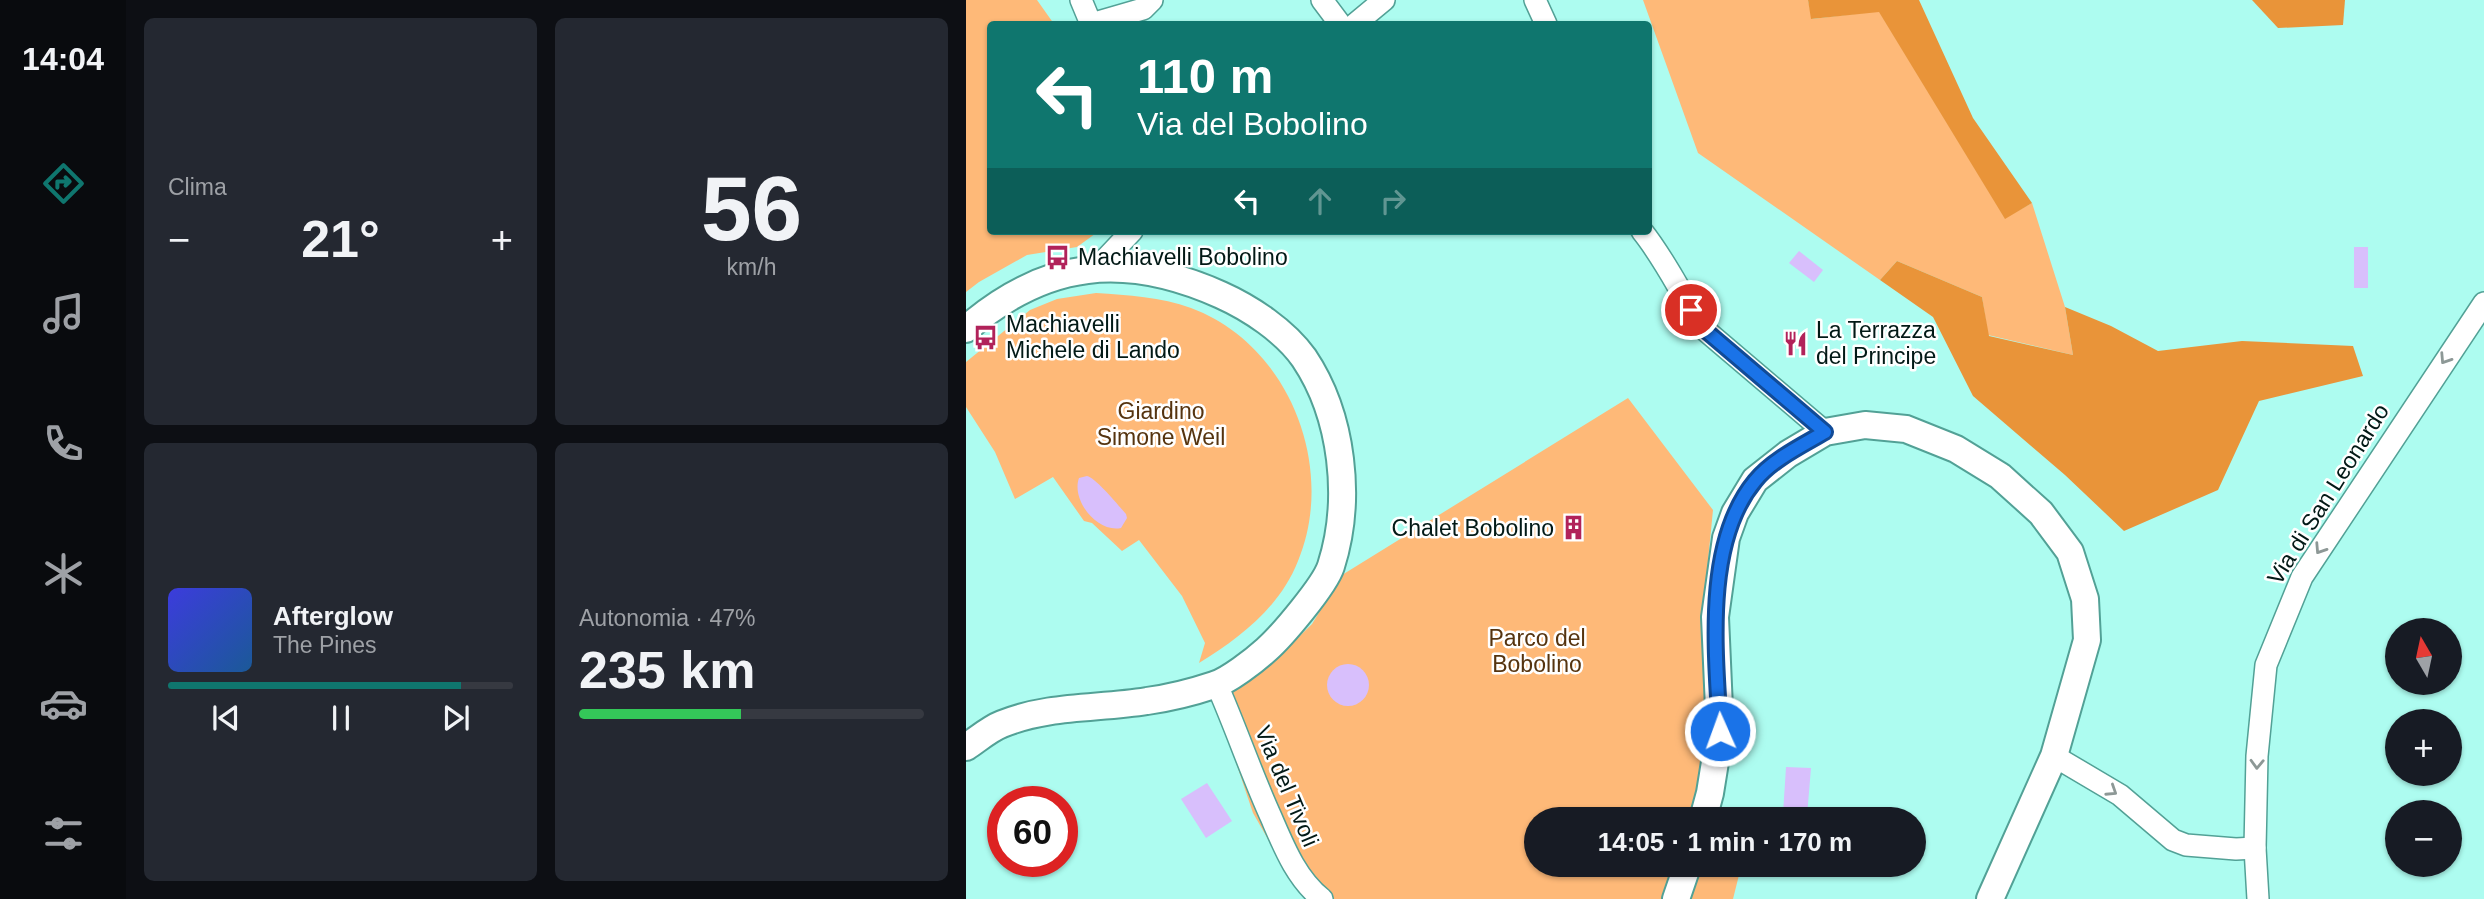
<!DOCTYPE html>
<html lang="it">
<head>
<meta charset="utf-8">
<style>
  body { margin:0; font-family:Arial,sans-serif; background:#242831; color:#f1f3f6; height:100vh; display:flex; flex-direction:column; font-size:26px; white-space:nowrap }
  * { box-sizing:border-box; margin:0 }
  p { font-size:23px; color:#9ea1a6 }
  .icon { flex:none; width:38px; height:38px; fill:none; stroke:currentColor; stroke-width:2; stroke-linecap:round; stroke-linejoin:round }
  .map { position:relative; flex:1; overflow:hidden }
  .side { display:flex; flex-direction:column; gap:18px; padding:18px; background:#0d0f14; width:840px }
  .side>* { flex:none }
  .guide { position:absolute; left:21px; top:21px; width:665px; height:214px; border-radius:7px; box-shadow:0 2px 5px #0004; background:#0f766e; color:#fff; overflow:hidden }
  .needle { width:46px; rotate:351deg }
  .tools { position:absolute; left:1419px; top:618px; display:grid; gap:14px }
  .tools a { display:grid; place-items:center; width:77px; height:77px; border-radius:50%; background:#171b24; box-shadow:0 2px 5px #0004; font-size:35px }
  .speed { position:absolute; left:21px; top:786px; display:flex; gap:14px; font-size:35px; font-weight:700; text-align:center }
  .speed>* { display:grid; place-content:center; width:91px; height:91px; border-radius:50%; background:#171b24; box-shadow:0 2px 5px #0004; line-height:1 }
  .speed .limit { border:10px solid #d22; background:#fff; color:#111 }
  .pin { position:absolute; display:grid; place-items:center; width:60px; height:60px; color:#fff; margin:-30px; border:4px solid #fff; border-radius:50%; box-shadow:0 2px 7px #0007 }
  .me { position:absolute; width:77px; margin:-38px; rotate:358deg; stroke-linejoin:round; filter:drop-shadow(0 0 5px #0008) }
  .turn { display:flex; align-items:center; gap:24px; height:147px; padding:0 35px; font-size:32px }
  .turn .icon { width:91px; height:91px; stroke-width:2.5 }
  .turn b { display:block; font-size:49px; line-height:60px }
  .lanes { display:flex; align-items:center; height:66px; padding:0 35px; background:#0003; justify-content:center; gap:35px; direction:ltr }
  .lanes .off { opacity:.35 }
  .big { font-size:52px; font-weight:700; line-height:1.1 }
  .side .card { flex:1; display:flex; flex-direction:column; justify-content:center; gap:10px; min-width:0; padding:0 24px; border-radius:10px; background:#242831 }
  .side .dial { align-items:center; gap:0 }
  .dial b { font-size:91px; line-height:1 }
  .song { display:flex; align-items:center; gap:21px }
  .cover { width:84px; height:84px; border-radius:10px; background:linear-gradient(135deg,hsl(240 70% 55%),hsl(210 70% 35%)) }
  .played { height:7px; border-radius:4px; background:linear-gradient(90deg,#0f766e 85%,#363941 85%) }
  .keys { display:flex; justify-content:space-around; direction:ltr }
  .heat { display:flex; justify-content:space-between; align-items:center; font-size:38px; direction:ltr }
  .charge { height:10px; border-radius:5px; background:linear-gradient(90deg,#34c759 47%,#363941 0) }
  .side .tiles { flex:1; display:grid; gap:18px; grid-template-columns:repeat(2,1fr) }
  .trip { position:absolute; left:558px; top:807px; width:402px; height:70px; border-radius:35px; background:#171b24; box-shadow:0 2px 5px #0004; font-weight:700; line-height:70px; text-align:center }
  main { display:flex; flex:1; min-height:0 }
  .dock { display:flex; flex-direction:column; width:126px; justify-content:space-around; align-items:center; background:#090b0e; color:#9ea1a6 }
  .dock .icon { width:49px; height:49px }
  .dock .selected { color:#0f766e }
  .dock b { font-size:32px; color:#f1f3f6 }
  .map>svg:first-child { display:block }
</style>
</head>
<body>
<main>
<nav class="dock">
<b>14:04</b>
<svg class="icon selected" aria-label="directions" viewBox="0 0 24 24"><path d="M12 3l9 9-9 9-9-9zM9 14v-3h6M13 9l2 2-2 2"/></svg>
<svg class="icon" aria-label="music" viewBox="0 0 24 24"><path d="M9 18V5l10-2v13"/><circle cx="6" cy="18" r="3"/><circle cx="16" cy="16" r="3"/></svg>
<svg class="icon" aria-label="phone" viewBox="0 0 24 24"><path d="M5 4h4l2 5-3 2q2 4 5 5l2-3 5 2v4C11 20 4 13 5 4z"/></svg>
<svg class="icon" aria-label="climate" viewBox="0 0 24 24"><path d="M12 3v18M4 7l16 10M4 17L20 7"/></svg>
<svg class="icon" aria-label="car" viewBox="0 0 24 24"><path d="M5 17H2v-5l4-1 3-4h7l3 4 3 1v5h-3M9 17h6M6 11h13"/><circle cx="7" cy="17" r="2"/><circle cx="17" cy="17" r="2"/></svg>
<svg class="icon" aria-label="filters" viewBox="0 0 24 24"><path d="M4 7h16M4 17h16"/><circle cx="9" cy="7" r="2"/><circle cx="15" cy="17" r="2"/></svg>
</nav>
<section class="side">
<div class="tiles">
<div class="card"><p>Clima</p>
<div class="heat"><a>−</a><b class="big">21°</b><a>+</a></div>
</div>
<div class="card dial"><b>56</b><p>km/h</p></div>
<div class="card">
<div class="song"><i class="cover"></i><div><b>Afterglow</b><p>The Pines</p></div></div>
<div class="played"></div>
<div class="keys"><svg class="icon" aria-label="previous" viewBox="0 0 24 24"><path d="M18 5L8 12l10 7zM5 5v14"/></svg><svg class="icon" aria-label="pause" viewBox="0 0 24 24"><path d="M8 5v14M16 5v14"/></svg><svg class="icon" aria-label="next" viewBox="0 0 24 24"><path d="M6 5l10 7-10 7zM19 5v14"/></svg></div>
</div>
<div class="card"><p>Autonomia · 47%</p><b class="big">235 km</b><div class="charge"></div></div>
</div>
</section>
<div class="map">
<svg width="1518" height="899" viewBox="0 0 1518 899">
  <rect width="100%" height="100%" fill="#adfcf0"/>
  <g fill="#feb978">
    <polygon points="0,0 71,0 88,24 24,24 24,231 133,231 111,247 61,255 13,282 0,292"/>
    <polygon points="677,0 842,0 846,19 913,11 1039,218 1066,203 1099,307 1107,355 1022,335 1016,297 931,261 914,280 732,153"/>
    <path d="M 130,293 C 162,295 195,297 225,308 C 323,344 371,467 332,561 C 314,607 274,638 233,663 L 239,643 L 216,596 L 173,540 L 156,551 L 126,523 L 118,521 L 87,477 L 49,499 L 29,452 L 0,407 L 0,362 L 64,310 L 91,299 Z"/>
    <polygon points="662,398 747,510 740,581 741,759 727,819 570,819 570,864 710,865 701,899 344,899 315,862 287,813 248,697 306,663 346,624 376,575"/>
    <polygon points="731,865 774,865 774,871 767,899 723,899"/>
  </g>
  <g fill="#e99439">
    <polygon points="842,0 953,0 1007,118 1066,203 1039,219 913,12 845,19"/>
    <polygon points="1286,0 1379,0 1377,25 1312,28"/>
    <polygon points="931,261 1016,297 1023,336 1107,355 1099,307 1145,326 1192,351 1276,341 1387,346 1397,376 1293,401 1252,490 1158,531 1099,475 1007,396 967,317 914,280"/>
  </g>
  <g fill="#d8bffc">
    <rect x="1388" y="247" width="14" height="41"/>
    <polygon points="833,251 857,270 848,282 823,263"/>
    <path d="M 121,476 C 130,478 152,505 160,514 L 161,518 L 155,528 C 131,533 105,500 113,478 Z"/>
    <circle cx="382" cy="685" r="21"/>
    <polygon points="820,767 845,768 841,816 817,814"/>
    <polygon points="241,783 266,821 240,838 215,799"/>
  </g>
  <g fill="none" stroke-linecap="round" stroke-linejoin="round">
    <defs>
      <g id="minor">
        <polyline points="115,0 125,24"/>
        <polyline points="356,0 374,24"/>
        <polyline points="569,0 580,24"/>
        <polyline points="125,24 177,9 186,0"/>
        <polyline points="389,24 418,0"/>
        <path d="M 676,231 C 701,262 716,297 739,330 L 859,432"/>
        <polyline points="131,268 166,231"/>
        <path d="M 251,685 C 270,728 285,773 305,817 C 318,847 330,878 356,899"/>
        <polyline points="1088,756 1154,795 1207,840 1220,845 1270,849 1289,848"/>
        <polyline points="1292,899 1289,848 1291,756 1300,665 1336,577 1518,303"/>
      </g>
      <g id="major">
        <path d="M 0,329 C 79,260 159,252 255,295 C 284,308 319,331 338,358 C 377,416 386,500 365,566 C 359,585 316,636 300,650 C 289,660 262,681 248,685 C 227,692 203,698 181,701 C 132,709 83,705 36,724 C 23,729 11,740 0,747"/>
        <polyline points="737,819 744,793 754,731 749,617 760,538 769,513 789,480 822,454 859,432 899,425 940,429 990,449 1034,476 1075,513 1104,552 1119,599 1121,640 1088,756 1024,899"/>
        <polyline points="710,899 722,864"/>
      </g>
    </defs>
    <use href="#minor" stroke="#52a196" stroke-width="24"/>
    <use href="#major" stroke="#52a196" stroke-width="30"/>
    <use href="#minor" stroke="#fff" stroke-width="21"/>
    <use href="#major" stroke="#fff" stroke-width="26"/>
  </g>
  <defs><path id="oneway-chevron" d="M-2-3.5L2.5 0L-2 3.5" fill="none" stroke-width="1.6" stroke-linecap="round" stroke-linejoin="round" transform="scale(1.75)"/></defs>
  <g stroke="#8d9896">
    <use href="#oneway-chevron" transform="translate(1479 359) rotate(123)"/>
    <use href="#oneway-chevron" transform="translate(1354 549) rotate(123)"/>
    <use href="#oneway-chevron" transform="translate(1291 764) rotate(92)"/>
    <use href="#oneway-chevron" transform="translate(1146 791) rotate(33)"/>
  </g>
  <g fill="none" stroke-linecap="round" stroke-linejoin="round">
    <defs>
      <path id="route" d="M 725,310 L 739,330 L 859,432 C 835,446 806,460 789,481 C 737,544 750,655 754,731"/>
    </defs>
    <use href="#route" stroke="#114b97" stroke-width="18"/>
    <use href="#route" stroke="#1a73e8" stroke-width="12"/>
  </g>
  <defs>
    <symbol id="bus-bare" viewBox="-9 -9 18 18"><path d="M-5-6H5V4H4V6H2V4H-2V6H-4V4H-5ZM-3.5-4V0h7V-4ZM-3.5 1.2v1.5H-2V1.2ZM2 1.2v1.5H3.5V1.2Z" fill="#b1225a" stroke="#fff" stroke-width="2.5" paint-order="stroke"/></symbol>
    <symbol id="restaurant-bare" viewBox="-9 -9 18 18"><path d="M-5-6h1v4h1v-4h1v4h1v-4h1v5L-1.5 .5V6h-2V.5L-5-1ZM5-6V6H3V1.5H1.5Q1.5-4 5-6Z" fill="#b1225a" stroke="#fff" stroke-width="2.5" paint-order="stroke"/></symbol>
    <symbol id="building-bare" viewBox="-9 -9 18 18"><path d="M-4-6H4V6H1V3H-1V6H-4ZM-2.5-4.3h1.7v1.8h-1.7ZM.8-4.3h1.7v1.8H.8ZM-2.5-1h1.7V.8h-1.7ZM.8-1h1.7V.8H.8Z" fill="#b1225a" stroke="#fff" stroke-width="2.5" paint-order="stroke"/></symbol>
  </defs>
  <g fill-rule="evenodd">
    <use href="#bus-bare" x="74" y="240" width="35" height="35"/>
    <use href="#bus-bare" x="2" y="320" width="35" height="35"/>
    <use href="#restaurant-bare" x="812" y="326" width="35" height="35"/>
    <use href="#building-bare" x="590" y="510" width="35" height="35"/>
  </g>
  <g text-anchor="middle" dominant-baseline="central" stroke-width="5" stroke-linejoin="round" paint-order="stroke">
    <g font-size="23" fill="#021916" stroke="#fff" text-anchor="start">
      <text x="112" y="257">Machiavelli Bobolino</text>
      <text x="40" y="324">Machiavelli<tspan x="40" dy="26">Michele di Lando</tspan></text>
      <text x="850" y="330">La Terrazza<tspan x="850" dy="26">del Principe</tspan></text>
      <text x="588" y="528" text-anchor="end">Chalet Bobolino</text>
    </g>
    <g font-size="23" fill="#56340f" stroke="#fff">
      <text x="195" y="411">Giardino<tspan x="195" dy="26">Simone Weil</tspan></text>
      <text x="571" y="638">Parco del<tspan x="571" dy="26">Bobolino</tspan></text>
    </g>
    <g font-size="23" fill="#021916" stroke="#fff">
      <text transform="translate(1362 494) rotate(-58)">Via di San Leonardo</text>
      <text transform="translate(321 786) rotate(67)">Via del Tivoli</text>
    </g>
  </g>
</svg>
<div class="tools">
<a><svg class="needle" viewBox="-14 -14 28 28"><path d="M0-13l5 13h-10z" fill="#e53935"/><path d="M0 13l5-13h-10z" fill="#9ea1a6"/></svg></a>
<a>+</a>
<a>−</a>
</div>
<div class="speed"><div class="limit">60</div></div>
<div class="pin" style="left:725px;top:310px;background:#d93025"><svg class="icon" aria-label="arrive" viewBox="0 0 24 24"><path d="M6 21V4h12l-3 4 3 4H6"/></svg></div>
<svg class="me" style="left:754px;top:731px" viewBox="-20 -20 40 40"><circle r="17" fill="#1a73e8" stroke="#fff" stroke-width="3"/><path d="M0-11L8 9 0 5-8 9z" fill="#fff"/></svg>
<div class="trip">14:05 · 1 min · 170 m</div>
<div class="guide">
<div class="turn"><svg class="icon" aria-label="left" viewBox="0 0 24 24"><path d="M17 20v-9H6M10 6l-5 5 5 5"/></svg><div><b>110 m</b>Via del Bobolino</div></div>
<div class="lanes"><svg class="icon" aria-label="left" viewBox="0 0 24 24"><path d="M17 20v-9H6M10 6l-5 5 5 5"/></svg><svg class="icon off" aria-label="ahead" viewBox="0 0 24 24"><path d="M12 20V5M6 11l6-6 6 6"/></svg><svg class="icon off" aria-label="right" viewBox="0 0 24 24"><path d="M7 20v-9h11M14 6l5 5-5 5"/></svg></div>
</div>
</div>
</main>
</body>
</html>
